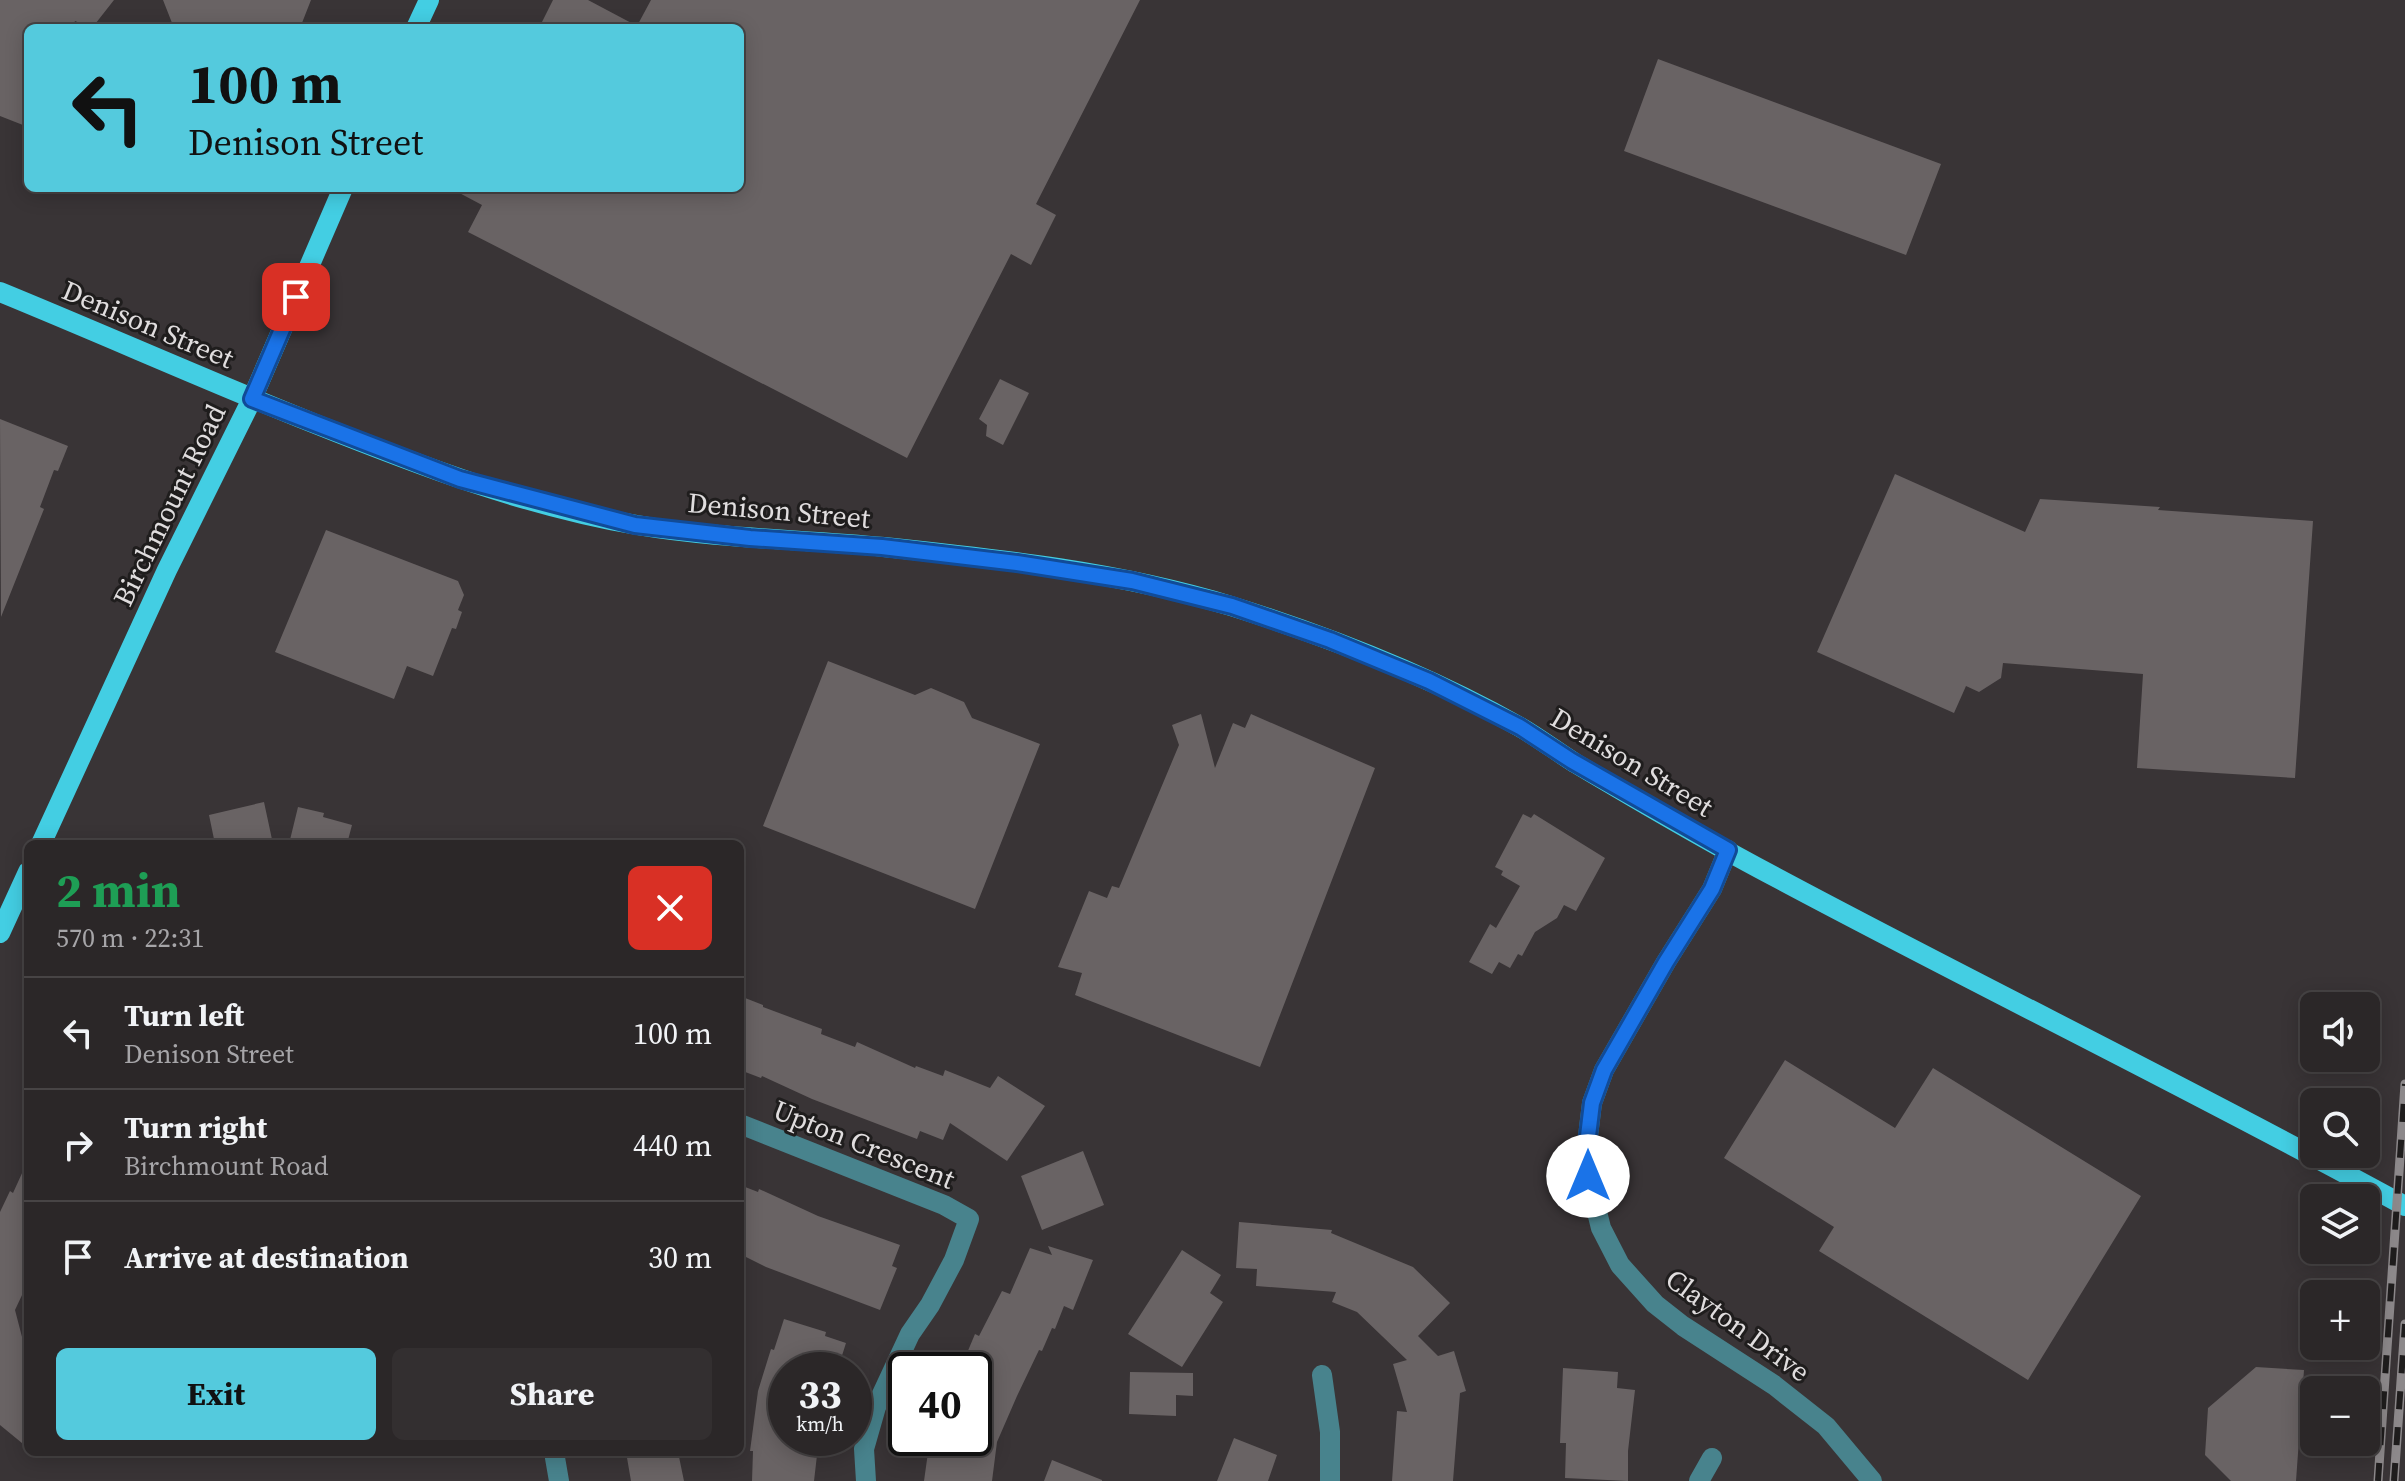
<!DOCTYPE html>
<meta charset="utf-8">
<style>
body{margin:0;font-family:"Source Serif 4",serif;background:#332f30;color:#f1f3f6;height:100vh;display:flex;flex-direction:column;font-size:30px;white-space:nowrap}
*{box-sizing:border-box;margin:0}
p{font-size:26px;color:#a6a5a8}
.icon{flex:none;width:44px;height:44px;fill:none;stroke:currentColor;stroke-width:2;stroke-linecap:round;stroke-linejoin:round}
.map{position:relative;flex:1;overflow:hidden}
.panel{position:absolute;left:24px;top:840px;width:720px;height:616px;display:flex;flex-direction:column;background:#2b2728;border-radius:12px;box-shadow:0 4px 20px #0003,0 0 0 2px #474445}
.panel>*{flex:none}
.top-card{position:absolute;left:24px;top:24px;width:720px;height:168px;border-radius:12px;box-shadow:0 4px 20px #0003,0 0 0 2px #474445;background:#54cadd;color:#111;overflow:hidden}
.buttons{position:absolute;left:2300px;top:992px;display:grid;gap:16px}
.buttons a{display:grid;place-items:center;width:80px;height:80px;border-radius:12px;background:#2b2728;box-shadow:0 4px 20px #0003,0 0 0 2px #474445;font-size:40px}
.speed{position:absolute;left:768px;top:1352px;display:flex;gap:16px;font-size:40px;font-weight:700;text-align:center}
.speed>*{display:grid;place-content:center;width:104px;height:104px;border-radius:50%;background:#2b2728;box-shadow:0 4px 20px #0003,0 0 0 2px #474445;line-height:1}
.speed small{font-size:20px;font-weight:400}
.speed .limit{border:4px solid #111;border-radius:12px;background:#fff;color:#111}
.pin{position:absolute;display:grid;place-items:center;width:68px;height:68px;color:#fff;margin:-34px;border-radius:16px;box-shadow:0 4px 12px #0006}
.me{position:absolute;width:88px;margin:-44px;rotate:0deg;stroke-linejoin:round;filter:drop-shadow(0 0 6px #0008)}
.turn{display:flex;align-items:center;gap:28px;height:168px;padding:0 32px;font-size:36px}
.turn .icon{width:104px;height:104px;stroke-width:2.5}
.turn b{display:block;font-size:56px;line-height:68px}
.round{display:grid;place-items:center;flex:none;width:84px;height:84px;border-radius:12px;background:#332f30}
.overview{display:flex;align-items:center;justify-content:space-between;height:136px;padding:0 32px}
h1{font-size:48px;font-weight:700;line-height:60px;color:#1e9e55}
.action{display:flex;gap:16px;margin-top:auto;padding:16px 32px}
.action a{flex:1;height:92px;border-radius:12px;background:#54cadd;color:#111;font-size:32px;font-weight:700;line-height:92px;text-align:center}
.action a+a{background:#332f30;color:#f1f3f6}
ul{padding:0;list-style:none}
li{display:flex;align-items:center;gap:24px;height:112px;padding:0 32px;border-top:2px solid #474445}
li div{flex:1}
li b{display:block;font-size:30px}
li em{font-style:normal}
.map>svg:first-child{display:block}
</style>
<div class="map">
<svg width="2405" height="1481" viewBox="0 0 2405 1481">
<rect width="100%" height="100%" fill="#393436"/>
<!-- building -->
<path fill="#696364" d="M0 0H114L92 28 75 21 72 28H28V127L0 116Z
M163 0H311L300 28H174Z
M553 0H588L637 26 651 0H1140L1036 204 1056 215 1031 265 1011 254 907 458 468 232 482 205 450 188H740V28H539Z
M1658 59 1941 164 1906 255 1624 151Z
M1000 379 1029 393 1003 445 986 436 987 425 979 419Z
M0 419 68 446 58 471 54 470 40 507 44 509 1 617Z
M1895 474 2025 532 2040 499 2160 507 2158 510 2313 521 2295 778 2137 768 2143 674 2003 663 2001 678 1979 692 1966 686 1954 713 1817 652Z
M326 530 458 581 464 595 458 610 462 612 456 629 452 628 433 676 407 666 394 699 275 652Z
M828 661 915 695 931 688 964 702 972 718 1040 744 975 909 763 826Z
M1201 714 1215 768 1233 723 1245 728 1251 714 1375 768 1260 1067 1075 995 1082 973 1058 967 1089 891 1107 898 1112 886 1119 888 1179 745 1172 725Z
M264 802 273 844H215L209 815Z
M298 807 324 813 323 817 352 825 347 844H289Z
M1523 814 1531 818 1534 814 1605 858 1576 911 1564 905 1557 918 1535 932 1522 956 1518 954 1510 968 1499 962 1492 974 1469 962 1490 924 1496 928 1520 886 1501 875 1503 871 1495 867Z
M740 996 763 1005V1007L822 1029 821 1034 855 1047 857 1042 915 1068 916 1066 943 1076 945 1070 990 1088 998 1076 1045 1106 1007 1161 950 1123 943 1140 920 1131 917 1139 812 1099 762 1076 761 1078 740 1070Z
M1785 1060 1895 1128 1933 1068 2141 1196 2028 1380 1819 1251 1834 1227 1724 1158Z
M1083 1151 1104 1205 1042 1230 1021 1176Z
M28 1160V1273L23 1293 15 1310 28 1360V1448L0 1425V1212L10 1191 13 1193Z
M740 1185 758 1192 759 1189 818 1216 900 1245 892 1266 897 1268 880 1310 766 1267 740 1254Z
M1239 1222 1332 1230 1331 1233 1413 1267 1450 1303 1418 1336 1438 1356 1454 1351 1466 1391 1460 1393 1453 1481H1392L1397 1411 1407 1412 1393 1364 1407 1360 1357 1312 1332 1302 1336 1292 1256 1286 1257 1269 1236 1268Z
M1048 1246 1093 1260 1073 1310 1064 1306 1055 1329 1052 1328 1042 1351 1039 1350 1017 1396 997 1442 992 1481H924L930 1438H974V1370L962 1365 975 1334 979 1336 1002 1291 1010 1294 1030 1248 1052 1255Z
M1182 1250 1221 1275 1210 1293 1223 1302 1182 1367 1128 1334Z
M784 1319 826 1332 825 1336 846 1343 839 1365 836 1364 834 1370H786V1438H819L814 1481H752L753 1451H750L758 1391 771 1349 774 1350Z
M2256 1367 2304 1370 2296 1481H2231L2205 1455 2208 1408Z
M1563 1368 1618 1372 1617 1388 1635 1390 1628 1451V1481L1565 1478 1566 1443H1560Z
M1130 1372 1193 1373V1396L1176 1395V1416L1129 1414Z
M1234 1438 1277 1455 1268 1481H1217Z
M626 1452H678L684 1481H631Z
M1052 1460 1102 1480V1481H1044Z"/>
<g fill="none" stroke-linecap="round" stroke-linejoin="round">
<!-- minor -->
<path stroke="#48838d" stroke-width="20" d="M1728 850 1712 889 1666 962 1604 1070 1592 1103 1588 1136V1176L1601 1228 1620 1265 1655 1304 1683 1326 1774 1385 1826 1426 1872 1481
M740 1124 944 1205 969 1219 954 1260 930 1305 910 1334 876 1407 864 1449 866 1481
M1322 1375 1330 1432V1481
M554 1452 559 1481
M1699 1481 1712 1458"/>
<!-- major -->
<path stroke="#43cee3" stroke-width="20" d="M416 28 429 0
M0 292C105 335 208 381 313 423 418 465 525 506 637 525 718 539 802 539 884 547 1000 559 1120 572 1231 606 1330 637 1430 676 1520 727 1539 738 1556 751 1575 763 1642 803 1710 843 1779 879 1987 990 2199 1093 2405 1206
M41 844 167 570 252 399 343 188
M0 933 28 872"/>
<defs>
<path id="rail" d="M2378 1481 2405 1084
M2394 1481 2405 1324"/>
</defs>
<!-- rail casing -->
<use href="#rail" stroke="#8d898b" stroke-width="9"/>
<!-- rail -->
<use href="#rail" stroke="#1f1d1d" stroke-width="6" stroke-dasharray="18" stroke-linecap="butt"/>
</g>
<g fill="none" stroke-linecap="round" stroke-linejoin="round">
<defs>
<path id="route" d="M296 297 252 399 460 479 635 525 750 538 882 547 1017 563 1132 581 1232 606 1330 640 1429 681 1520 727 1572 761 1728 850 1712 889 1666 962 1604 1070 1592 1103 1588 1136V1176"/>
</defs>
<!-- route casing -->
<use href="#route" stroke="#114b97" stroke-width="20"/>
<!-- route -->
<use href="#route" stroke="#1a73e8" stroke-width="14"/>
</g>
<g text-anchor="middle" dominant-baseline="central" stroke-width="6" stroke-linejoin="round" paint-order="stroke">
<!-- street labels -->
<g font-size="28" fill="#e0ddde" stroke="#1f1d1d">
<text transform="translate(148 324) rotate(23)">Denison Street</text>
<text transform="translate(169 505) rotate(-64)">Birchmount Road</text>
<text transform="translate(779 510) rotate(5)">Denison Street</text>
<text transform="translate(1632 762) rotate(31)">Denison Street</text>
<text transform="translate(864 1144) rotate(22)">Upton Crescent</text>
<text transform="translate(1738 1325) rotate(36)">Clayton Drive</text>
</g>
</g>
</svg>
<div class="buttons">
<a><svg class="icon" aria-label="sound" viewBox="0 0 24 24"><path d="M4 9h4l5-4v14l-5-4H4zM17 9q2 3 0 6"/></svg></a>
<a><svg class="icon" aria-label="search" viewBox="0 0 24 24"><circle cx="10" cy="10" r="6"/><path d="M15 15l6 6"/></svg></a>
<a><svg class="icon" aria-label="layers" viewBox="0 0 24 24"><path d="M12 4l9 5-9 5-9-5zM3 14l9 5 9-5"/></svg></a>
<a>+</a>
<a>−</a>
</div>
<div class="speed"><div>33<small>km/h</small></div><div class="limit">40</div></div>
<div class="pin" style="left:296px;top:297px;background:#d93025"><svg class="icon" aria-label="arrive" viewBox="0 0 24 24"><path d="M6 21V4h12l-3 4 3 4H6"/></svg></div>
<svg class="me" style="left:1588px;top:1176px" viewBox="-20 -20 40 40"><circle r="19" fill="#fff"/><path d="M0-13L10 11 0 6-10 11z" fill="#1a73e8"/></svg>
<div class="top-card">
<div class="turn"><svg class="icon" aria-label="left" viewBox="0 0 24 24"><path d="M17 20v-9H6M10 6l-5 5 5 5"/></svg><div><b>100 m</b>Denison Street</div></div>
</div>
<section class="panel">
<div class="overview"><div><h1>2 min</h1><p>570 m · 22:31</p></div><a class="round" style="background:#d93025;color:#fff"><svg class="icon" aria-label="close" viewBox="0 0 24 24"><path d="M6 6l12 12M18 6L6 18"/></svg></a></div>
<ul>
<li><svg class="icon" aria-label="left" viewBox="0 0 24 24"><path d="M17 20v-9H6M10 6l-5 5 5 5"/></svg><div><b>Turn left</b><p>Denison Street</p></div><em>100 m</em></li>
<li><svg class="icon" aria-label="right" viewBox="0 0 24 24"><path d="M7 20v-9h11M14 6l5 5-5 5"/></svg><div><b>Turn right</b><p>Birchmount Road</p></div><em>440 m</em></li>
<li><svg class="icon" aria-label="arrive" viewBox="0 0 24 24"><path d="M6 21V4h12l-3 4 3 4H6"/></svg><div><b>Arrive at destination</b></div><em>30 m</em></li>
</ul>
<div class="action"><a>Exit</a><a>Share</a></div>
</section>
</div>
